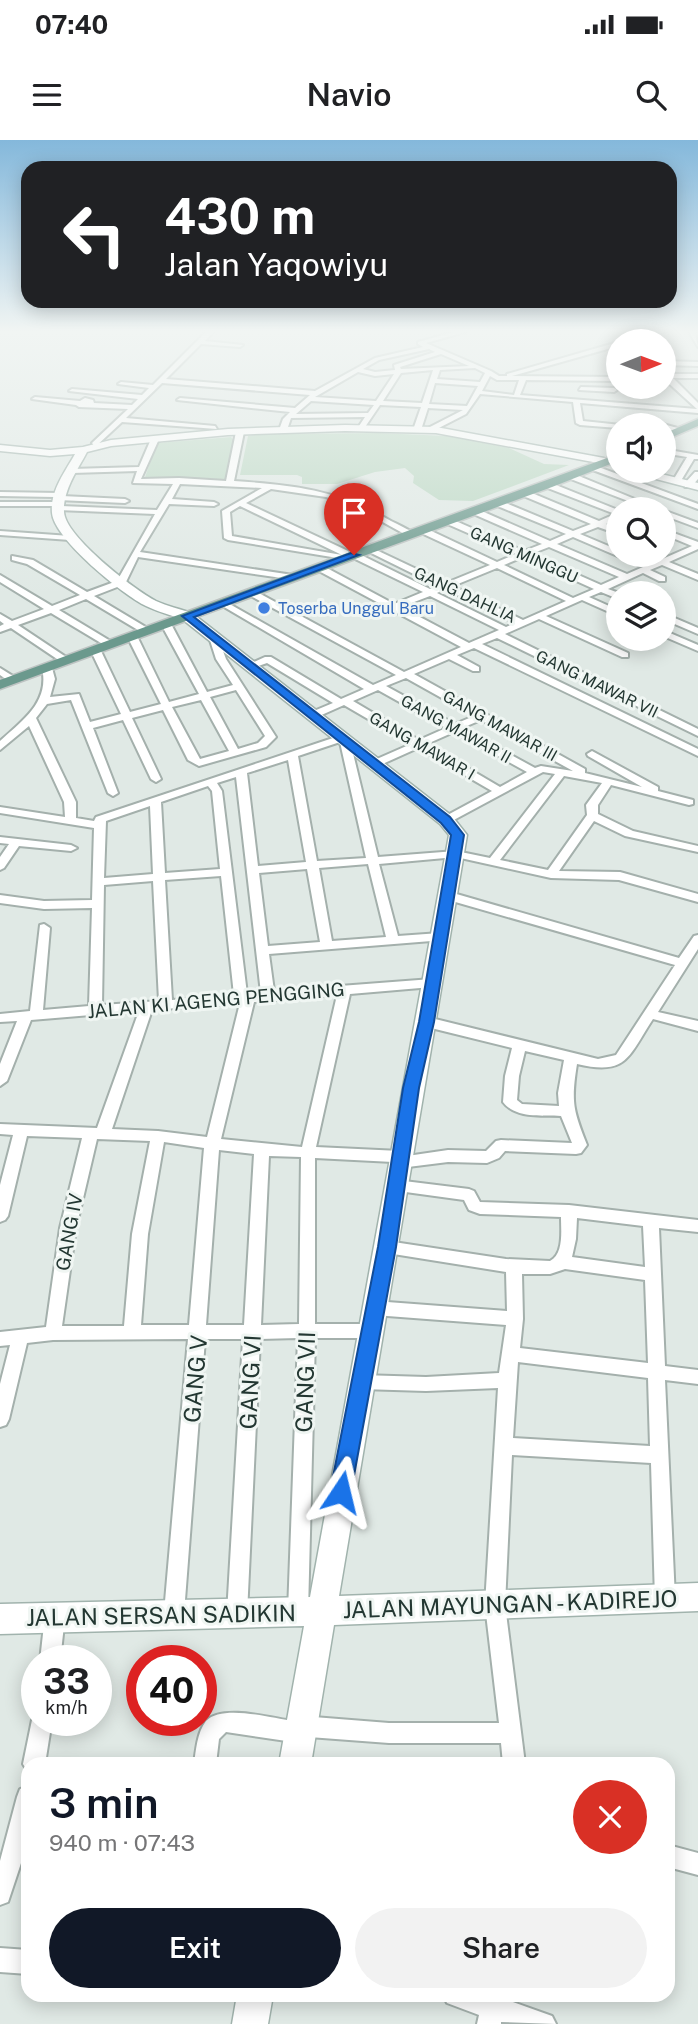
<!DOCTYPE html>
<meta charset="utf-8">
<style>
body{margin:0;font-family:"Public Sans",sans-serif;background:#f2f2f2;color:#202124;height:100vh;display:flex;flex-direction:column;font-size:26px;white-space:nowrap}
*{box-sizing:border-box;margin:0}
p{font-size:23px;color:#757577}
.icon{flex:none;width:38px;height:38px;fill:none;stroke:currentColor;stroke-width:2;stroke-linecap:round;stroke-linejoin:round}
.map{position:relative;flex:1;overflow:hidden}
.sheet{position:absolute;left:21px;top:1617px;width:654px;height:245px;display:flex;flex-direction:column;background:#fff;border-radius:21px;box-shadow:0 4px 18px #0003}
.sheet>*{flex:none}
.banner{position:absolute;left:21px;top:21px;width:656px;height:147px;border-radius:21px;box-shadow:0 4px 18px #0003;background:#202124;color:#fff;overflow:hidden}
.needle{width:46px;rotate:89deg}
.buttons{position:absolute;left:606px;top:189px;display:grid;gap:14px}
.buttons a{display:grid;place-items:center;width:70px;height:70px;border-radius:50%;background:#fff;box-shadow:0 4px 18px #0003;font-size:35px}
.speed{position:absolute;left:21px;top:1505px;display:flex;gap:14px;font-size:35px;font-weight:700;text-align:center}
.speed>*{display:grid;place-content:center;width:91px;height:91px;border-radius:50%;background:#fff;box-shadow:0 4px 18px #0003;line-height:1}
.speed small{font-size:18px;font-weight:400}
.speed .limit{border:10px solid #d22;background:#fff;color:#111}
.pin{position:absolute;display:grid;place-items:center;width:60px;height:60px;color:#fff;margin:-72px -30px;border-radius:50% 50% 50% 0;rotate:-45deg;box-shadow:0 0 7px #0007}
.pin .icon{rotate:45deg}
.me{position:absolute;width:77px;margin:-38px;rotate:10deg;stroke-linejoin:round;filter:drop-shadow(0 0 5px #0008)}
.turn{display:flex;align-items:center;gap:24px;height:147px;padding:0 28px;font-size:32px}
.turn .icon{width:91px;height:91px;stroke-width:2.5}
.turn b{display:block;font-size:49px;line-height:60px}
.round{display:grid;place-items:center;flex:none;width:74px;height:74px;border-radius:37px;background:#f2f2f2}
.head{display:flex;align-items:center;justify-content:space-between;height:119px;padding:0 28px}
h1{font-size:42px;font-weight:600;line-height:52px;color:#111827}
.action{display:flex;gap:14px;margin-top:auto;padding:14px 28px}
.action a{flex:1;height:80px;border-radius:42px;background:#111827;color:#fff;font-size:28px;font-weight:600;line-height:80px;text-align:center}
.action a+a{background:#f2f2f2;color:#202124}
.status{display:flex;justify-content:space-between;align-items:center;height:49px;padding:0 35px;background:#fff;direction:ltr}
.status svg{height:19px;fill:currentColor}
header{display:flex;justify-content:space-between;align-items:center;height:91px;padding:0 28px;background:#fff;font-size:32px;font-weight:600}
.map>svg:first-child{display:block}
</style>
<div class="status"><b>07:40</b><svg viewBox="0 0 49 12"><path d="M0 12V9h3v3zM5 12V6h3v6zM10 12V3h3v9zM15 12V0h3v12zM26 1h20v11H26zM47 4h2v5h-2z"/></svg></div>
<header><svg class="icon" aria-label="menu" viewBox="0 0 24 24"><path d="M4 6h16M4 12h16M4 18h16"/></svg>Navio<svg class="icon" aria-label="search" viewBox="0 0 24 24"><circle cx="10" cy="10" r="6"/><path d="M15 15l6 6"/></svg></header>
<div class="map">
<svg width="698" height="1884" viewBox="0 0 698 1884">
<rect width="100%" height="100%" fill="#e0e9e5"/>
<!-- green -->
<path fill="#bcd8c4" d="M379 293 447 296 509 308 544 324 569 325 473 361 439 360 413 343 414 336 405 328 375 332 337 344H302V337L297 335H240L248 296 265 294Z
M231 297 235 302 226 339 144 340 157 303Z"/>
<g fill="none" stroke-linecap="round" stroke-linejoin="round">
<defs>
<path id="street" d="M206 192H213L205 201 243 205 240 207 201 204 166 239 315 251 375 218 423 207 418 204V202L454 192H465L426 203 491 231 499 236H507V234L618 202V206L512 236 618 237V241L526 240 520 255 697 269 663 238V230L669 234H698V238H673L698 263V273L580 263 583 281 621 285H618V288L580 285 576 283 573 262 480 254 466 274 431 292 428 288 463 270 428 268 421 290 417 292 413 290 421 267 380 265 363 290 357 289 365 277 291 278 287 290 283 292 279 290 283 279 290 272 177 260 180 258 295 268 310 255 162 243 126 278 215 286 217 289 122 282 95 307 92 303 128 269 79 267 76 265 32 259 35 257 80 261 85 258 93 260 94 263 132 265 138 259 69 251 72 249 142 255 149 248 118 244 121 242 153 245ZM429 209 435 212 394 225 395 230 375 232 363 229 379 220ZM441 214 469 226 401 229 400 227ZM475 228 485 233 480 242 437 239 440 230ZM433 230 422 263 383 261 401 233ZM358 232 375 236 394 234 376 261 315 257ZM490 236 497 240H519L514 255 482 251ZM435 243 478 246 467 266 429 264ZM311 261 374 265 368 273 296 274Z
M654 192H665L633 201H624Z
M689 192H695L698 207Z
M663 221 698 222V226L663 225Z
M581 247 614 248 617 250 614 252 579 250Z
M663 284 681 289 682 291 678 293 663 288V285H660Z
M240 290 244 292 234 341C295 345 338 350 391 381 399 385 408 389 415 394L408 396 352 365 326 357 271 349 246 363 348 411 349 413 346 415 350 416V420L228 400 224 398 222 371 262 348 180 344 172 359 214 362 218 364 214 366 169 364 140 412 293 435 296 436V440L138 417 125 444 94 456 149 489V493H143L86 459 59 470 112 502V506H106L51 473 18 485 69 519V523H63L11 488 0 492V486L4 484 0 481V474L12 481 44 469 0 442V435L52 466 80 455 27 424 12 420V416L33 420 87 452 117 441 155 374 58 370H55V366H0V362H58L62 364 61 366 157 370 173 344 133 343 137 331 72 333 68 331 72 329 139 327 151 299 155 297 159 299 141 339 179 338 226 341 236 292ZM240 366 342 415 232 396 230 372Z
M663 309 698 315V319H694L679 344 672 342 687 317 663 313Z
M593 325 698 364V369L590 329V325Z
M695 332H698V339L691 347H685V343Z
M568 334H574L659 369H649L568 338Z
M545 343H551L618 370V379L606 384 618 389V394L598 387 580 394 618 410V415H630L651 424 692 406 663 394V389L698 402V409L669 422 698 434V440L662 425 650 430 665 437V441H659L643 433 608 449 619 453 618 459 601 452 589 457 618 470V476L582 460 546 476 628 513V517H622L539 479 505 494 698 589V596L497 498 482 504 698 609V616L474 508 457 515 479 527V531H473L449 519 414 534 585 629V633L642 647 588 616 587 614 592 611 658 647V651L693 660V664L689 665 611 645 598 665V674L633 691 698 706V712L625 696 594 681 559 731 620 732 698 754V762L619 740 551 738 456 717 379 724 398 796 440 793 446 797 444 800 269 814 274 851 432 839 438 843 432 847 350 854 316 1007 400 1011 407 1016 448 1010 486 1011 496 1001 501 1000 572 1003 561 976C541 975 516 979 503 962L505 936 512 908 427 887 420 882 427 877 598 919 616 915 675 825 445 759 443 756 445 753H453L679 818 694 796 698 795V809L658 872 698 881V891L653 879C628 917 627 936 577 924 571 962 573 970 587 1005L581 1013 576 1014 505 1011 499 1018 487 1023 448 1022 400 1028 395 1026 393 1022 315 1018V1184H369L375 1186 377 1191 375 1196 369 1198H315L308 1472 305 1479 298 1482 291 1479 288 1472 298 1198 260 1199 247 1474 244 1481 237 1484 230 1481 227 1474 243 1199H205L184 1473 181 1480 174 1483 167 1480 164 1473 188 1199 53 1200 27 1203 9 1279 6 1285 0 1287V1244L10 1205 0 1206V1192L46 1187 60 1088 82 998 27 996 8 1076 5 1080 0 1082V1045L13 995 0 994V984L97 988 139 871 31 880 7 941 0 946V924L17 881 0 882V874L30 871 40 785 44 784 50 788 43 870 89 866 92 768 44 769 0 763V755L44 761 92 760 94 688 0 673V667L65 677 64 662 29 586 0 610V601C22 581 50 562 42 528L47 525 52 528 55 539 50 557 79 554 90 582 121 574 90 509 95 506 100 509 130 572 161 564 127 496 132 493 137 496 169 562 199 554 161 484 166 481 171 484 207 552 233 545 216 519 209 497 217 495 226 519 276 597 266 607 199 626 188 620 163 570 132 578 161 639 156 642 151 639 123 580 93 588 118 653 113 656 108 653 71 560 47 564 36 578 76 662V678L94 681 96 677 342 595 350 601 378 717 456 711 490 718 555 634 543 632 450 682H442V678L492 651 418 608 378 626H370V622L411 604 344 565 317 577H309V573L333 563 267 523 250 529 245 526 265 517H271L341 559 364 549 219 464 226 462 373 545 396 535 249 455V451H255L404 532 461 507 317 430V426H323L394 464 423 452 351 417V413H357L430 449 438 446 365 410 372 408 446 443 490 425 419 392V388H425L497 422 516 414 445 383V379H451L524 411 542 404 471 373V369H477L550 401 566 394 495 365V361H501L573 391 591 384 521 355V351H527L599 381 615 374 545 347ZM573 397 643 427 627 434 557 404ZM549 407 619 437 601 445 531 414ZM523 417 594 449 573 458 504 425ZM497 428 566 461 523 480 453 446ZM445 449 515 483 506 487 437 453ZM430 456 499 490 469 503 401 467ZM406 538 474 576 455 584 386 546ZM236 550 265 596 258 603 238 609 210 557ZM378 550 446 588 419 600 353 561ZM201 560 229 611 200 619 172 567ZM481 580 573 631 541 626 535 628 462 588ZM454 592 527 632 500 647 427 604ZM340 602 366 718 317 721 298 616ZM288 620 306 722 258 726 247 633ZM564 636 602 643 586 665 587 675 548 730 500 720ZM236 637 261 853 247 854 222 651 217 643ZM208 646 212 651 220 729 165 733 161 662ZM150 666 153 734 104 738 106 681ZM368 724 386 797 332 801 319 728ZM307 729 320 802 268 806 259 733ZM221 736 234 855 172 860 165 740ZM153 741 159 861 102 865 104 745ZM337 855 302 1007 221 999 254 862ZM240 863 207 997 158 991 112 989 152 870ZM525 911 564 920 558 953 559 966 522 964 517 960 519 936ZM97 999 150 1001 132 1094 124 1186H62L76 1088ZM164 1002 204 1008 189 1185H141L148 1094ZM219 1010 254 1014 244 1185H206ZM269 1016 301 1017 299 1184 261 1185Z
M0 352 59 353 62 356 125 359 129 361 125 363 58 360 55 357 0 356Z
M663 370 698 383V388L663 375Z
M0 391 70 396 74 398 70 400 0 395Z
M663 473 698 488V494L663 479Z
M663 490 698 505V511L663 496Z
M0 528 16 538V542H10L0 535Z
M0 697 71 705 77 708 71 711 19 706 4 728 0 730V717L9 704 0 703Z
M396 1040 469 1049 474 1051 480 1062 569 1065 698 1080V1092L659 1088 665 1226 698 1230V1244L665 1240 675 1459 672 1466 665 1469 658 1466 655 1459 651 1323 512 1315 505 1465 525 1624H503L501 1603H389L309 1597 307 1600 300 1603 226 1592 219 1599 216 1624H194C196 1610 197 1593 206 1581 222 1564 271 1578 292 1581L301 1576 389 1583H499L485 1465 498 1248 426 1251 361 1249 355 1247 352 1242 355 1237 361 1235 426 1237 499 1233 506 1185 374 1175 368 1173 366 1168 368 1163 374 1161 507 1171 506 1132 387 1113 381 1111 379 1107 381 1103 387 1101 506 1119 550 1121C564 1114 561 1091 561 1077L480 1074 469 1070 464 1060 391 1050 388 1046 391 1042ZM577 1078 643 1086 645 1127 572 1117 576 1099ZM565 1129 645 1140 648 1223 520 1208 523 1179 522 1134H550ZM518 1222 648 1238 650 1306 513 1298Z
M55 1466 62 1469 65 1476 60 1521H40L45 1476 48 1469Z
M37 1572V1580H52L45 1624H28V1632L23 1624 32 1580Z
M28 1646V1702L8 1762 0 1765V1721L17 1657 20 1649Z
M668 1705 698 1713V1735L668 1727Z
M0 1808 28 1810V1834L0 1832Z
M443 1855H508L507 1860 552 1876 556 1884 501 1882V1884H477L479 1875 447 1863Z"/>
<path id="secondary" d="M345 285 436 287 604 318 610 321 604 324 436 293 345 291 228 295 111 306 87 312C77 331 63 350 64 372 65 396 134 450 156 461 167 466 180 469 192 473L452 676 467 695 339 1456 698 1443V1471L334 1485 311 1624H279L304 1486 0 1494V1464L310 1457 449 695 440 684 182 479C171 475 158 472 146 466 123 455 54 399 52 373 50 351 65 332 75 314L50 316 0 311V305L50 310 83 307 111 300 228 289Z
M632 331H649L698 343V350L633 333Z
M237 1855H273L268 1884H232Z"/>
<path id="primary" d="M698 279V286L663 301V294Z
M618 314V321L552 347 0 549V540Z"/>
</defs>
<!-- street casing -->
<use href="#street" stroke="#a4b0ac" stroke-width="4"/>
<!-- secondary casing -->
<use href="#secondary" stroke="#a1b3ad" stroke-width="3"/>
<!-- primary casing -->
<use href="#primary" stroke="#bdc3c2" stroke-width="3"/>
<!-- street -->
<use href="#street" fill="#fff" fill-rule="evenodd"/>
<!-- secondary -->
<use href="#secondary" fill="#fff" fill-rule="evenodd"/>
<!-- primary -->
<use href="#primary" fill="#6b998d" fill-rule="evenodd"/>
</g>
<!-- sky -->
<linearGradient id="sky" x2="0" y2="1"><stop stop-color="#84b8db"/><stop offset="0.42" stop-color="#f1f5f3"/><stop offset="1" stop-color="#f1f5f3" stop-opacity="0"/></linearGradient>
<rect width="698" height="456" fill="url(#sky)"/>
<!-- route -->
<path fill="#1a73e8" stroke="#114b97" stroke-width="2" d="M351 413 359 415 194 477 450 677 464 695 434 882 419 948 396 1107 351 1352 348 1359 341 1362 333 1359 330 1352 378 1107 403 948 419 882 451 695 441 683 182 476Z"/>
<!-- markers -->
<circle fill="#3f7fe0" stroke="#f0f6f3" stroke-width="2.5" cx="264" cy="468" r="7"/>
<g text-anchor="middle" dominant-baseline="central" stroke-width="6" stroke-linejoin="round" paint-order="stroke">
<!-- far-street labels -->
<g font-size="16" fill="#233732" stroke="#f0f6f3">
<text transform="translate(524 415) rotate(24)">GANG MINGGU</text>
<text transform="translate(465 455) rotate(25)">GANG DAHLIA</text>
<text transform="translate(597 544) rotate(26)">GANG MAWAR VII</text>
<text transform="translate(500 586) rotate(29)">GANG MAWAR III</text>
<text transform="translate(456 589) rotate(29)">GANG MAWAR II</text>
<text transform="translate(422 606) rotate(30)">GANG MAWAR I</text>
</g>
<!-- far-shop labels -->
<g font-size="16" fill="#366cbe" stroke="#f0f6f3" text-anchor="start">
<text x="278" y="468">Toserba Unggul Baru</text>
</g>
<!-- street labels -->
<g font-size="19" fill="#233732" stroke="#f0f6f3">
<text transform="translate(216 860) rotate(-5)">JALAN KI AGENG PENGGING</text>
<text transform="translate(69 1092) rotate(-80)">GANG IV</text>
</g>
<!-- near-street labels -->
<g font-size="23" fill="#233732" stroke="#f0f6f3">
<text transform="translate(195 1239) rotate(-85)">GANG V</text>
<text transform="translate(250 1242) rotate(-87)">GANG VI</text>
<text transform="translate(305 1242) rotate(-88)">GANG VII</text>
<text transform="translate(510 1464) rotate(-2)">JALAN MAYUNGAN - KADIREJO</text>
<text transform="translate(161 1475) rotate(-1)">JALAN SERSAN SADIKIN</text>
</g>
</g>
</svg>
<div class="buttons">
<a><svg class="needle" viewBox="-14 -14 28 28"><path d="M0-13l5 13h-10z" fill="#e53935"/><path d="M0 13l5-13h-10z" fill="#757577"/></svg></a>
<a><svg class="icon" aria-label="sound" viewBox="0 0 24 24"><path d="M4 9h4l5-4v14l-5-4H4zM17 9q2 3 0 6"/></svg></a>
<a><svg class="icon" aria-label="search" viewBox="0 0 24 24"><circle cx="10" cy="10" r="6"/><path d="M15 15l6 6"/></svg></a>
<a><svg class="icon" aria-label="layers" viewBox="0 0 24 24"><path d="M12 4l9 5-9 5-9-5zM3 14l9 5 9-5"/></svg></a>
</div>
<div class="speed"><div>33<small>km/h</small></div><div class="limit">40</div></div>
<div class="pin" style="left:354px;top:415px;background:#d93025"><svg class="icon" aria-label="arrive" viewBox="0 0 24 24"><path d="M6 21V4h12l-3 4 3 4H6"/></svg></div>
<svg class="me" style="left:341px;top:1352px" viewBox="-20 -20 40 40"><path d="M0-17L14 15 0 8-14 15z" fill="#1a73e8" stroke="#fff" stroke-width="4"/></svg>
<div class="banner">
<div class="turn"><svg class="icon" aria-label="left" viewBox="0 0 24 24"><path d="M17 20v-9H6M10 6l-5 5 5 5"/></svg><div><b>430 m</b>Jalan Yaqowiyu</div></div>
</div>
<section class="sheet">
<div class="head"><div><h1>3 min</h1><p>940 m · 07:43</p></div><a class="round" style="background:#d93025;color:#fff"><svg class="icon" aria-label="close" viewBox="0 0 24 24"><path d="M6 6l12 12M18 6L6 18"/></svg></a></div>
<div class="action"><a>Exit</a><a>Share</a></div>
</section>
</div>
